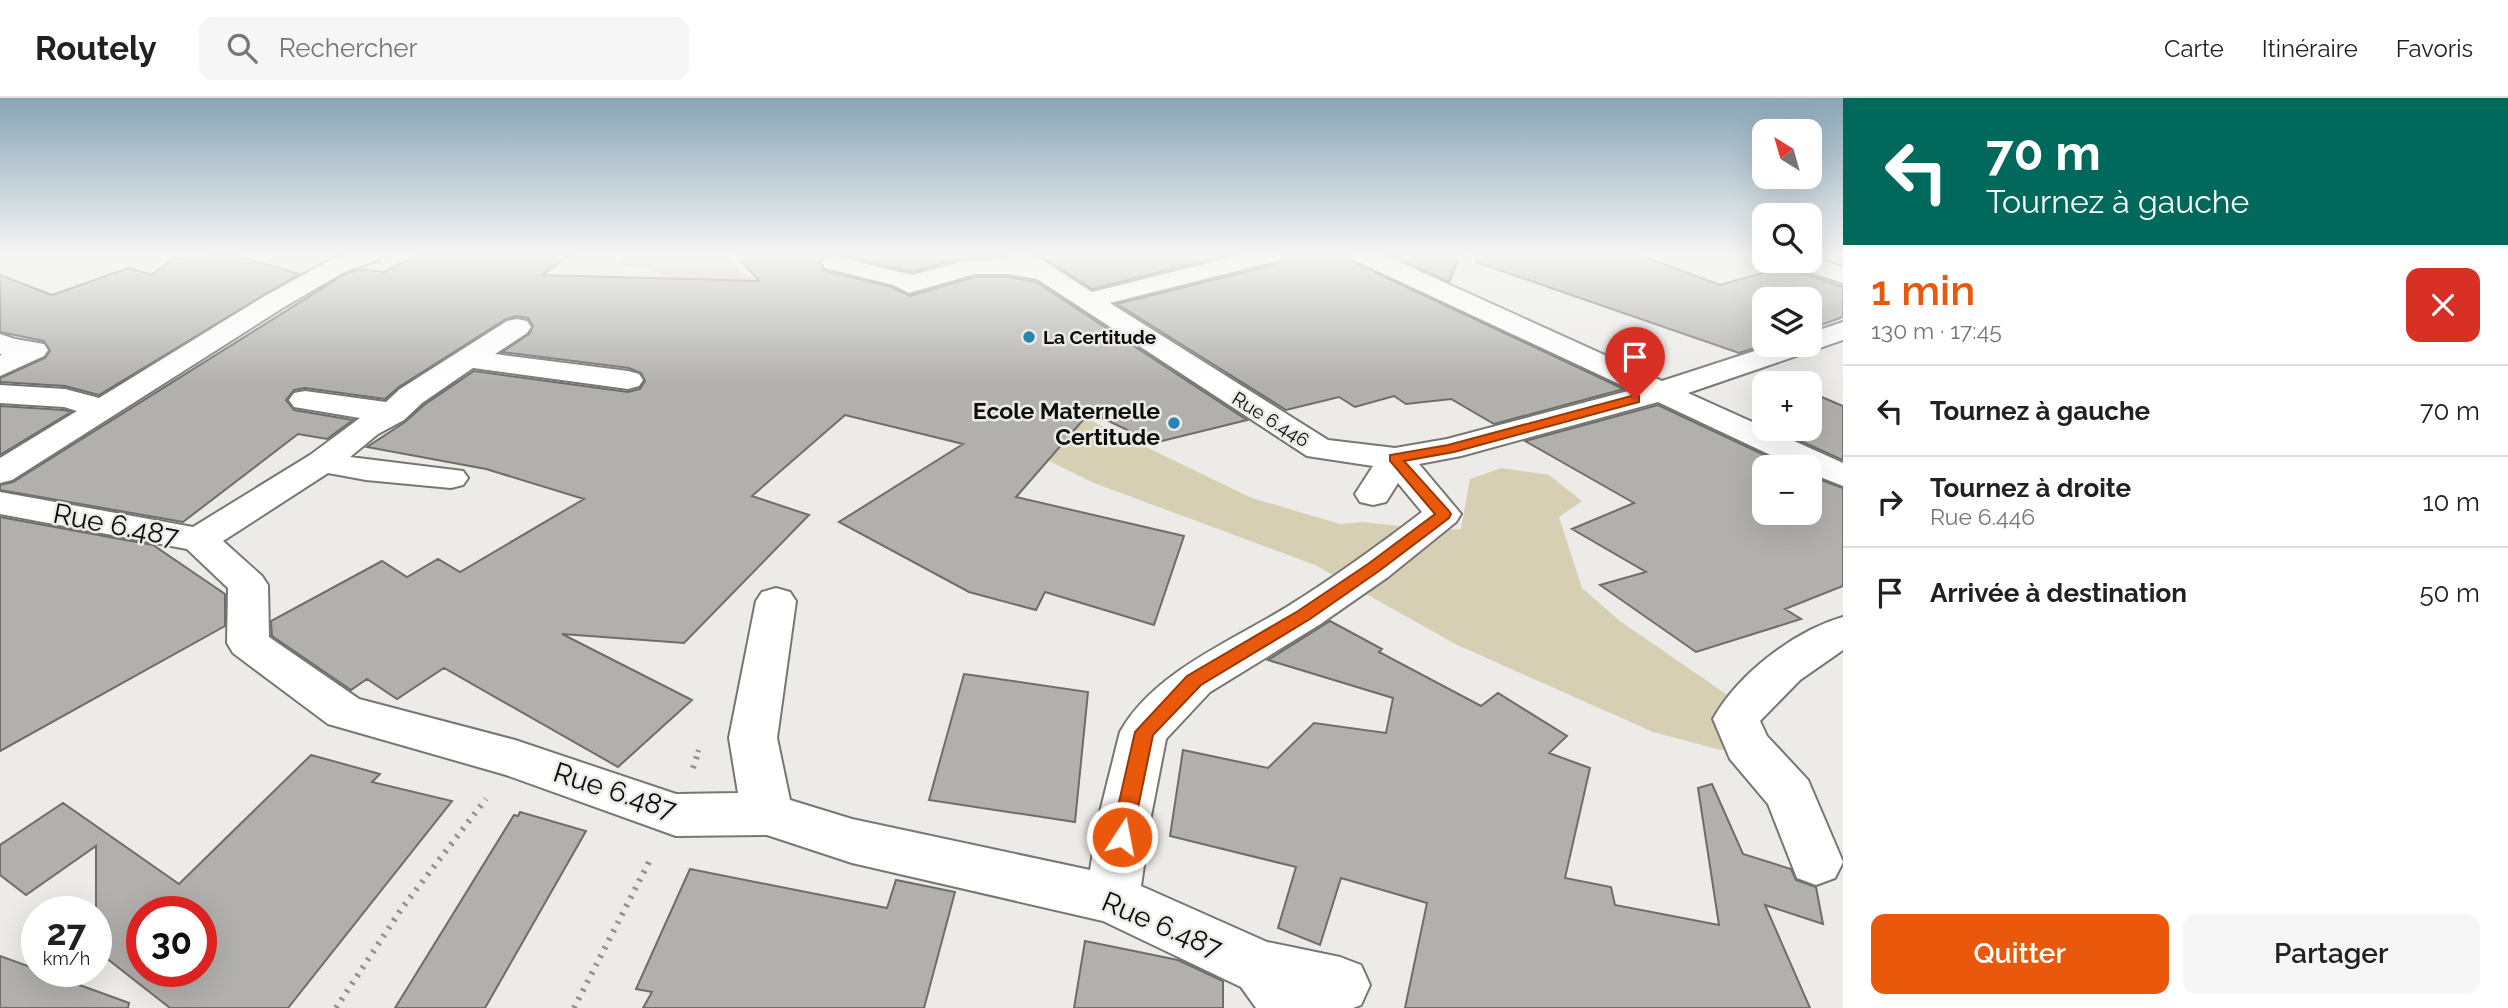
<!DOCTYPE html>
<html lang="fr">
<meta charset="utf-8">
<style>
body{margin:0;font-family:Raleway,sans-serif;background:#f6f6f6;color:#202124;height:100vh;display:flex;flex-direction:column;font-size:26px;white-space:nowrap}
*{box-sizing:border-box;margin:0}
p{font-size:23px;color:#757577}
.icon{flex:none;width:38px;height:38px;fill:none;stroke:currentColor;stroke-width:2;stroke-linecap:round;stroke-linejoin:round}
.map{position:relative;flex:1;overflow:hidden}
.details{display:flex;flex-direction:column;background:#fff;width:665px}
.details>*{flex:none}
.banner{background:#00695c;color:#fff;overflow:hidden}
.needle{width:46px;rotate:323deg}
.controls{position:absolute;left:1752px;top:21px;display:grid;gap:14px}
.controls a{display:grid;place-items:center;width:70px;height:70px;border-radius:14px;background:#fff;box-shadow:0 7px 28px #0002;font-size:35px}
.speed{position:absolute;left:21px;top:798px;display:flex;gap:14px;font-size:35px;font-weight:700;text-align:center}
.speed>*{display:grid;place-content:center;width:91px;height:91px;border-radius:50%;background:#fff;box-shadow:0 7px 28px #0002;line-height:1}
.speed small{font-size:18px;font-weight:400}
.speed .limit{border:10px solid #d22;background:#fff;color:#111}
.pin{position:absolute;display:grid;place-items:center;width:60px;height:60px;color:#fff;margin:-72px -30px;border-radius:50% 50% 50% 0;rotate:-45deg;box-shadow:0 0 7px #0007}
.pin .icon{rotate:45deg}
.me{position:absolute;width:77px;margin:-38px;rotate:11deg;stroke-linejoin:round;filter:drop-shadow(0 0 5px #0008)}
.turn{display:flex;align-items:center;gap:24px;height:147px;padding:0 28px;font-size:32px}
.turn .icon{width:91px;height:91px;stroke-width:2.5}
.turn b{display:block;font-size:49px;line-height:60px}
.round{display:grid;place-items:center;flex:none;width:74px;height:74px;border-radius:14px;background:#f6f6f6}
.summary{display:flex;align-items:center;justify-content:space-between;height:119px;padding:0 28px}
h1{font-size:42px;font-weight:600;line-height:52px;color:#ea580c}
.cta{display:flex;gap:14px;margin-top:auto;padding:14px 28px}
.cta a{flex:1;height:80px;border-radius:14px;background:#ea580c;color:#fff;font-size:28px;font-weight:600;line-height:80px;text-align:center}
.cta a+a{background:#f6f6f6;color:#202124}
ul{padding:0;list-style:none}
li{display:flex;align-items:center;gap:21px;height:91px;padding:0 28px;border-top:2px solid #e0e0e0}
li div{flex:1}
li b{display:block;font-size:26px}
li em{font-style:normal}
header{display:flex;align-items:center;gap:42px;box-sizing:border-box;height:98px;padding:0 35px;background:#fff;border-bottom:2px solid #e0e0e0}
header strong{font-size:33px}
nav{display:flex;gap:38px;margin-inline-start:auto;font-size:24px}
.search{width:490px;height:63px;background:#f6f6f6;display:flex;align-items:center;gap:18px;box-sizing:border-box;padding:0 24px;border-radius:14px;color:#757577;font-size:26px}
main{display:flex;flex:1;min-height:0}
.map>svg:first-child{display:block}
</style>
<header>
<strong>Routely</strong>
<div class="search"><svg class="icon" aria-label="search" viewBox="0 0 24 24"><circle cx="10" cy="10" r="6"/><path d="M15 15l6 6"/></svg>Rechercher</div>
<nav><a>Carte</a><a>Itinéraire</a><a>Favoris</a></nav>
</header>
<main>
<div class="map">
<svg width="1843" height="910" viewBox="0 0 1843 910">
<rect width="100%" height="100%" fill="#ecebe8"/>
<!-- green -->
<path fill="#d7cfb4" d="M619 157H728L730 164 742 175 789 200 1065 310 1252 400 1340 426 1362 424 1438 432 1461 431 1470 381 1501 370 1549 377 1582 403 1559 419 1582 490 1620 523 1755 616 1747 648 1721 652 1653 634 1455 546 1315 467 1094 385 991 334 771 213 649 172 620 166Z"/>
<!-- building -->
<path fill="#b1b0ac" stroke="#6e6d6a" stroke-width="2" fill-rule="evenodd" d="M235 157 299 176 99 297 65 288 0 284V280L45 260 50 253 44 243 0 234V177L52 197 129 170 152 177 174 160Z
M417 157H571L542 177 759 183 736 157H824L820 164 824 173 892 189 910 198 975 179H1007L1036 184 1247 322 1154 345 1090 314 1016 399 1184 438 1154 527 1045 494 1036 512 969 494 839 424 963 346 845 317 752 398 809 417 684 545 562 536 692 602 618 669 444 570 397 601 367 581 351 592 272 538 271 523 382 463 407 479 438 461 460 474 584 401 486 371 367 349 405 324 424 307 474 273 628 294 640 291 645 283 641 275 629 270 502 254 529 236 533 228 528 220 516 218 506 221 399 289 385 301 305 290 294 292 286 302 294 312 353 322 327 341 298 336 183 424 0 392V387L13 384 345 176 361 171 384 174Z
M843 157H1003V159L958 161 912 174Z
M1040 157H1227L1092 191Z
M1285 157H1349L1353 164 1624 291 1494 326 1451 301 1406 306 1394 298 1355 309 1339 299 1286 312 1117 206 1281 165Z
M1391 157H1460L1449 184Z
M1477 157H1639L1720 187 1784 169 1843 189V219L1810 231V201H1764V247L1739 255 1476 164Z
M1810 294 1843 308V362L1774 331H1810Z
M1658 307 1790 369H1764V415H1810V378L1843 390V488L1785 511 1801 521 1696 554 1600 487 1646 474 1572 431 1634 405 1525 343Z
M0 308 64 312 71 314 0 357Z
M0 419 153 447 225 496V528L0 653Z
M1330 523 1382 551 1379 554 1481 608 1498 595 1567 638 1549 655 1590 670 1565 780 1611 789 1615 807 1719 827 1698 690 1712 686 1743 756 1791 771 1796 782 1816 789 1823 826 1765 807 1810 910H1405L1427 805 1341 780 1320 847 1278 830 1296 769 1170 738 1183 652 1268 670 1314 625 1386 635 1393 600 1268 562Z
M964 576 1088 594 1075 724 929 702Z
M311 657 380 676 372 684 452 703 288 910H170L96 852V748L26 797 0 777V747L63 705 179 786ZM142 814H201V873H142Z
M520 714 586 733 485 910H395L514 717 518 718Z
M690 771 887 810 896 782 955 794 924 910H643L652 894 636 891Z
M1085 843 1178 862 1223 883V910H1074Z
M0 858 129 905 128 910H0Z"/>
<g fill="none" stroke-linecap="round" stroke-linejoin="round">
<defs>
<path id="minor" d="M344 157H381L378 162 344 174 281 211 12 382 0 385V360L77 313 64 309 0 305V287L65 291 99 300 263 199 326 164Z
M1005 157H1034L1092 194 1240 157H1283L1280 162 1110 205 1328 342 1395 350 1447 341 1632 292 1354 162 1351 157H1384L1662 283 1773 247H1810V235L1843 224V242L1688 295 1843 365V388L1810 375V369H1796L1658 304 1461 358 1419 366 1461 416 1456 424 1388 479 1319 527 1210 594 1166 641 1151 718 1141 788 1267 844 1340 859 1361 867 1370 887 1361 907 1353 910H1256L1241 889 1103 823 852 765 767 737 676 738 506 677 328 626 233 555 227 545 228 490 187 451 0 416V394L193 429 310 357 360 320 294 309 289 302 294 295 305 293 386 304 400 291 507 223 517 221 527 223 531 229 527 235 495 256 628 273 639 276 643 282 639 288 628 291 473 270 422 305 404 322 378 336 350 359 463 373 468 380 463 387 451 390 366 382 328 375 223 443 262 478 268 487 269 539 359 601 515 642 676 696 738 695 729 640 756 503 762 494 776 490 790 494 796 503 777 640 790 702 852 721 1090 772 1099 718 1120 634C1153 574 1234 542 1290 507 1336 478 1379 447 1422 414L1398 385 1386 404 1373 407 1360 404 1355 396 1373 368 1307 358 1037 181 1007 176H975L909 195 893 187 825 170 822 165 825 160 834 158 912 177 959 164 1008 161Z
M0 236 15 241 44 246 48 252 44 258 0 278V258L2 256H0Z
M1843 519V552L1800 582 1760 623 1767 638 1808 682 1843 764 1835 780 1816 787 1797 780 1768 706 1730 661 1713 621C1738 576 1794 533 1843 519Z"/>
<path id="tertiary" d="M1810 158 1843 169V185L1790 168 1787 163H1810Z"/>
</defs>
<!-- minor casing -->
<use href="#minor" stroke="#777673" stroke-width="4"/>
<!-- tertiary casing -->
<use href="#tertiary" stroke="#777673" stroke-width="4"/>
<!-- path-far1 -->
<path stroke="#91908e" stroke-width="5" stroke-dasharray="2 6" stroke-linecap="butt" d="M698 654 700 648"/>
<!-- path -->
<path stroke="#91908e" stroke-width="6" stroke-dasharray="2.5 7" stroke-linecap="butt" d="M693 670 699 652
M336 910 402 810 486 701
M574 910 651 760"/>
<!-- minor -->
<use href="#minor" fill="#fff" fill-rule="evenodd"/>
<!-- tertiary -->
<use href="#tertiary" fill="#fff" fill-rule="evenodd"/>
</g>
<!-- sky -->
<linearGradient id="sky" x2="0" y2="1"><stop stop-color="#88a5b7"/><stop offset="0.55" stop-color="#f6f6f5"/><stop offset="1" stop-color="#f6f6f5" stop-opacity="0"/></linearGradient>
<rect width="1843" height="285" fill="url(#sky)"/>
<!-- route -->
<path fill="#ea580c" stroke="#983908" stroke-width="2" d="M1635 297 1639 298V304L1454 354 1404 363 1449 413 1451 416 1449 420 1379 473 1310 521 1201 587 1153 637 1132 739 1129 745 1122 748 1114 745 1111 739 1135 634 1187 578 1298 513 1368 466 1435 416 1390 363V357L1448 347Z"/>
<!-- markers -->
<g fill="#2986b2" stroke="#ecebe8" stroke-width="2.5">
<circle cx="1029" cy="239" r="7"/>
<circle cx="1174" cy="325" r="7"/>
</g>
<g text-anchor="middle" dominant-baseline="central" stroke-width="5" stroke-linejoin="round" paint-order="stroke">
<!-- far-poi labels -->
<g font-size="19" font-weight="bold" fill="#0c0c0b" stroke="#ecebe8" text-anchor="start">
<text x="1043" y="239">La Certitude</text>
</g>
<!-- far-street labels -->
<g font-size="19" fill="#0c0c0b" stroke="#ecebe8">
<text transform="translate(1271 321) rotate(32)">Rue 6.446</text>
</g>
<!-- poi labels -->
<g font-size="23" font-weight="bold" fill="#0c0c0b" stroke="#ecebe8" text-anchor="end">
<text x="1160" y="312">Ecole Maternelle<tspan x="1160" dy="26">Certitude</tspan></text>
</g>
<!-- near-street labels -->
<g font-size="28" fill="#0c0c0b" stroke="#ecebe8">
<text transform="translate(116 427) rotate(11)">Rue 6.487</text>
<text transform="translate(615 693) rotate(18)">Rue 6.487</text>
<text transform="translate(1162 827) rotate(23)">Rue 6.487</text>
</g>
</g>
</svg>
<div class="controls">
<a><svg class="needle" viewBox="-14 -14 28 28"><path d="M0-13l5 13h-10z" fill="#e53935"/><path d="M0 13l5-13h-10z" fill="#757577"/></svg></a>
<a><svg class="icon" aria-label="search" viewBox="0 0 24 24"><circle cx="10" cy="10" r="6"/><path d="M15 15l6 6"/></svg></a>
<a><svg class="icon" aria-label="layers" viewBox="0 0 24 24"><path d="M12 4l9 5-9 5-9-5zM3 14l9 5 9-5"/></svg></a>
<a>+</a>
<a>−</a>
</div>
<div class="speed"><div>27<small>km/h</small></div><div class="limit">30</div></div>
<div class="pin" style="left:1635px;top:301px;background:#d93025"><svg class="icon" aria-label="arrive" viewBox="0 0 24 24"><path d="M6 21V4h12l-3 4 3 4H6"/></svg></div>
<svg class="me" style="left:1122px;top:739px" viewBox="-20 -20 40 40"><circle r="17" fill="#ea580c" stroke="#fff" stroke-width="3"/><path d="M0-11L8 9 0 5-8 9z" fill="#fff"/></svg>
</div>
<section class="details">
<div class="banner">
<div class="turn"><svg class="icon" aria-label="left" viewBox="0 0 24 24"><path d="M17 20v-9H6M10 6l-5 5 5 5"/></svg><div><b>70 m</b>Tournez à gauche</div></div>
</div>
<div class="summary"><div><h1>1 min</h1><p>130 m · 17:45</p></div><a class="round" style="background:#d93025;color:#fff"><svg class="icon" aria-label="close" viewBox="0 0 24 24"><path d="M6 6l12 12M18 6L6 18"/></svg></a></div>
<ul>
<li><svg class="icon" aria-label="left" viewBox="0 0 24 24"><path d="M17 20v-9H6M10 6l-5 5 5 5"/></svg><div><b>Tournez à gauche</b></div><em>70 m</em></li>
<li><svg class="icon" aria-label="right" viewBox="0 0 24 24"><path d="M7 20v-9h11M14 6l5 5-5 5"/></svg><div><b>Tournez à droite</b><p>Rue 6.446</p></div><em>10 m</em></li>
<li><svg class="icon" aria-label="arrive" viewBox="0 0 24 24"><path d="M6 21V4h12l-3 4 3 4H6"/></svg><div><b>Arrivée à destination</b></div><em>50 m</em></li>
</ul>
<div class="cta"><a>Quitter</a><a>Partager</a></div>
</section>
</main>
